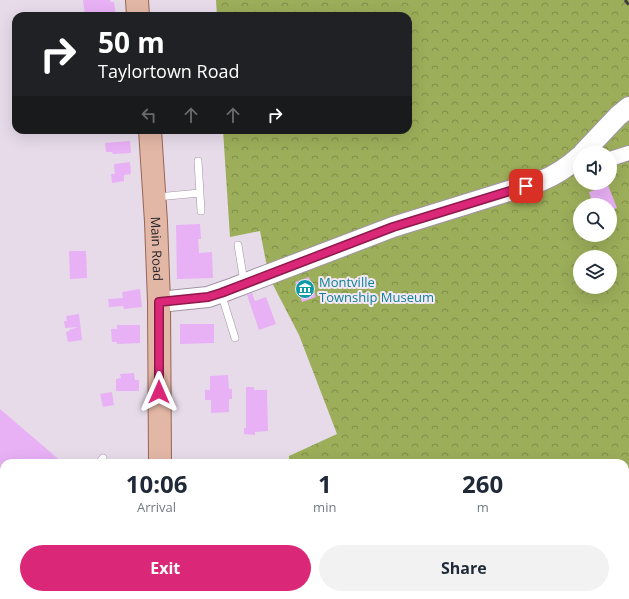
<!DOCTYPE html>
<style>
body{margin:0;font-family:"Open Sans",sans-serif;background:#f2f2f3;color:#1f2937;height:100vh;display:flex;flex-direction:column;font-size:15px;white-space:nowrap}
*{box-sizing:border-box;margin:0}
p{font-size:13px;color:#747a83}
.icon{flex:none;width:22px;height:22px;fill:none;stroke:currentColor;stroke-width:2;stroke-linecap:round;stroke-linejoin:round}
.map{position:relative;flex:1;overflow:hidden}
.sheet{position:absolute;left:0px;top:459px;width:629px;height:140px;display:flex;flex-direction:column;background:#fff;border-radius:12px 12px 0 0;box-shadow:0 4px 16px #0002}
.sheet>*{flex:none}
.banner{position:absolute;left:12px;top:12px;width:400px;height:122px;border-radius:12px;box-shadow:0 4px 16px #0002;background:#202124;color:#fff;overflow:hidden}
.tools{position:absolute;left:573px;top:146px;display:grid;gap:8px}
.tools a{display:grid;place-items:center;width:44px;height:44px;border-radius:50%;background:#fff;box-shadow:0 4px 16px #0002;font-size:20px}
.pin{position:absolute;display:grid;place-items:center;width:34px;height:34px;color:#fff;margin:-17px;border-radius:8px;box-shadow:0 2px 6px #0006}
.me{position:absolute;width:44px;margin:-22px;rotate:0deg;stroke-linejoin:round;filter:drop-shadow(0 0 3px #0008)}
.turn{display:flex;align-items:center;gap:14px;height:84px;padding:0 20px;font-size:18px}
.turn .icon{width:52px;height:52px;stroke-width:2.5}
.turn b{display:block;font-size:28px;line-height:34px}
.lanes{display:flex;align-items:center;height:38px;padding:0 20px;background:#0003;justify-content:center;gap:20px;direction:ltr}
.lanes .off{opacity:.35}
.eta{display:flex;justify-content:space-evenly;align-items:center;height:68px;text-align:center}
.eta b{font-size:24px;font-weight:700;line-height:28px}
.cta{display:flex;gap:8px;margin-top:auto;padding:8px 20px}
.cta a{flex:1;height:46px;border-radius:24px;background:#db2777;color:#fff;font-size:16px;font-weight:700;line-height:46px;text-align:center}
.cta a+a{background:#f2f2f3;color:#1f2937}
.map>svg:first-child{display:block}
</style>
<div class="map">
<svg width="629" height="599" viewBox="0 0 629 599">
<defs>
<pattern id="forest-crowns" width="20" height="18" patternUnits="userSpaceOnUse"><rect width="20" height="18" fill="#9cae5a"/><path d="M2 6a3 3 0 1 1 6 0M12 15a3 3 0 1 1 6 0" fill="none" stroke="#7f8d4b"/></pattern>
</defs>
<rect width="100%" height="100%" fill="#e7dbea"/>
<!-- forest -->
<path fill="url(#forest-crowns)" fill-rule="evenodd" d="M216 0H629V599H515L513 595H625V463H289V456L337 434 299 335 269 277 260 231 230 237 223 130H408V16H217ZM580 153H610V183H580ZM580 205H610V235H580ZM580 257H610V287H580Z"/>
<!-- building -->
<path fill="#e8b0f5" d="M83 0H110L111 2H114L116 16H85Z
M130 141 131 153 113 154 112 152H106L105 143Z
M130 162 131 174 124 175V181L112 183 111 174H115L114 164Z
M608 185 617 208 610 210V205H593L589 192Z
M200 224 201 239H198L199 253 212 252 213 278 177 279 176 225Z
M69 251H86L87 278 70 279Z
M309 277 316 297 302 302 295 282Z
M140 289 142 307 124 309 123 306 109 307 108 299 123 298 122 292Z
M252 293 255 301 266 297 276 324 259 330 247 295Z
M79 314 82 340 68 342 66 332 69 331V330L78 327 65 328 64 321H67L66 316Z
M180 324H214V343L180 344Z
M117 325H140V343L117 344V342H112L111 329H117Z
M134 373 135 380H139V391H116V379L121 378 120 374Z
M228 375 229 389H232V399H229V412L211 413V400H205V390H210V376Z
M246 387H254V390H267L268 431 255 432V435L244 434V428H246Z
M112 392 114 405 103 407 100 394Z
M0 409 63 463H4V536L0 541Z"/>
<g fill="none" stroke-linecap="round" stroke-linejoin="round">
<defs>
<path id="lane" d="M198 161 201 211
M157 197 200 193
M238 245 244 282
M221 293 235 338
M99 463 103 458
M32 599V595"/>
<path id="street" d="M610 159 629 153"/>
<path id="secondary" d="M583 153 618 116 629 107
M159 302 208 297 228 290 393 227 541 181C556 175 568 167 580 156"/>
<g id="primary">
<path d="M137 0 138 16"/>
<path id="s1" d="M150 130 156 222 159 302 160 463"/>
<path d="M161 595V599"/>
</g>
</defs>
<!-- lane casing -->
<use href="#lane" stroke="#a195a4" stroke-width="8"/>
<!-- street casing -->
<use href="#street" stroke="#a195a4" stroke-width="16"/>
<!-- secondary casing -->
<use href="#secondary" stroke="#a195a4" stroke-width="22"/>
<!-- primary casing -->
<use href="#primary" stroke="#966554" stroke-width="24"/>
<!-- lane -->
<use href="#lane" stroke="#fff" stroke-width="7"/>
<!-- street -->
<use href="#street" stroke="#fff" stroke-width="14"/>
<!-- secondary -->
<use href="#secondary" stroke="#fff" stroke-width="20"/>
<!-- primary -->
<use href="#primary" stroke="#e3b7a6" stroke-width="22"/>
<!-- rail -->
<path stroke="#423d43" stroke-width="3" stroke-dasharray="6 3" stroke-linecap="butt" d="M625 0 629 5"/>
</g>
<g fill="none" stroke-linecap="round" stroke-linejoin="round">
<defs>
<path id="route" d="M159 392V302L208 297 221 293 393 227 526 186"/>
</defs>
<!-- route casing -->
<use href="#route" stroke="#8e194d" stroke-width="10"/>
<!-- route -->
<use href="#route" stroke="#db2777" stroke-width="7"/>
</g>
<!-- icons -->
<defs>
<symbol id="museum-disc" viewBox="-11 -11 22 22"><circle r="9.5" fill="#0f9aa8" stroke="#f4e8f7"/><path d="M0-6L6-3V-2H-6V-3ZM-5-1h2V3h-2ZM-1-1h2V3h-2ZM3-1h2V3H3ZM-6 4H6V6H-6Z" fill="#fff"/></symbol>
</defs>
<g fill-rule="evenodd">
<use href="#museum-disc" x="294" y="278" width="22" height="22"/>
</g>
<g text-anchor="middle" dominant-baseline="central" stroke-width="4" stroke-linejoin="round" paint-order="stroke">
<!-- street labels -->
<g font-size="13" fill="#29252a" stroke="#f4e8f7">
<text stroke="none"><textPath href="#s1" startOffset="119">Main Road</textPath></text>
</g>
<!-- culture labels -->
<g font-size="13" fill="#0d838f" stroke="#f4e8f7" text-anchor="start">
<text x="319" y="282">Montville<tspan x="319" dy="15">Township Museum</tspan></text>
</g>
</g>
</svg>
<div class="tools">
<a><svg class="icon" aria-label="sound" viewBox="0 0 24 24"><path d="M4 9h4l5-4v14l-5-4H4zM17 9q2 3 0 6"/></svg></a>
<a><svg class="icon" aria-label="search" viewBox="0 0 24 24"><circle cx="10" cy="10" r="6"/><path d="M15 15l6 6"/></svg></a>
<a><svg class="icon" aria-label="layers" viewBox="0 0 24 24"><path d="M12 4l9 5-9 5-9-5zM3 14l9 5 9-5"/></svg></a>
</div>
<div class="pin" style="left:526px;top:186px;background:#d93025"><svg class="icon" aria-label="arrive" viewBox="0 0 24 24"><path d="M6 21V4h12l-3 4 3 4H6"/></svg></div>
<svg class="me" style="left:159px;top:392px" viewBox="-20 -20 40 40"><path d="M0-17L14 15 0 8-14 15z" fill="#db2777" stroke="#fff" stroke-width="4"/></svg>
<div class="banner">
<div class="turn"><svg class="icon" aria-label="right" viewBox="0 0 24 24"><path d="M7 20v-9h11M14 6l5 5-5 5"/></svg><div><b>50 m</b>Taylortown Road</div></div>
<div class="lanes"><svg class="icon off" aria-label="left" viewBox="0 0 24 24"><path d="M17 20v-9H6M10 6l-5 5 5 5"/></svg><svg class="icon off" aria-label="ahead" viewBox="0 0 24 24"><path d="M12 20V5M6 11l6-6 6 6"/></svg><svg class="icon off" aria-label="ahead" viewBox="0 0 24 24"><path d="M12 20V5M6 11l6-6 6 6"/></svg><svg class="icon" aria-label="right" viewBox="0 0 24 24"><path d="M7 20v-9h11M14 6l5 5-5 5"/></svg></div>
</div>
<section class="sheet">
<div class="eta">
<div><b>10:06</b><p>Arrival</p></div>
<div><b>1</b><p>min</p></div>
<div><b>260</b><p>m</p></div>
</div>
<div class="cta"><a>Exit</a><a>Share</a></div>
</section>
</div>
